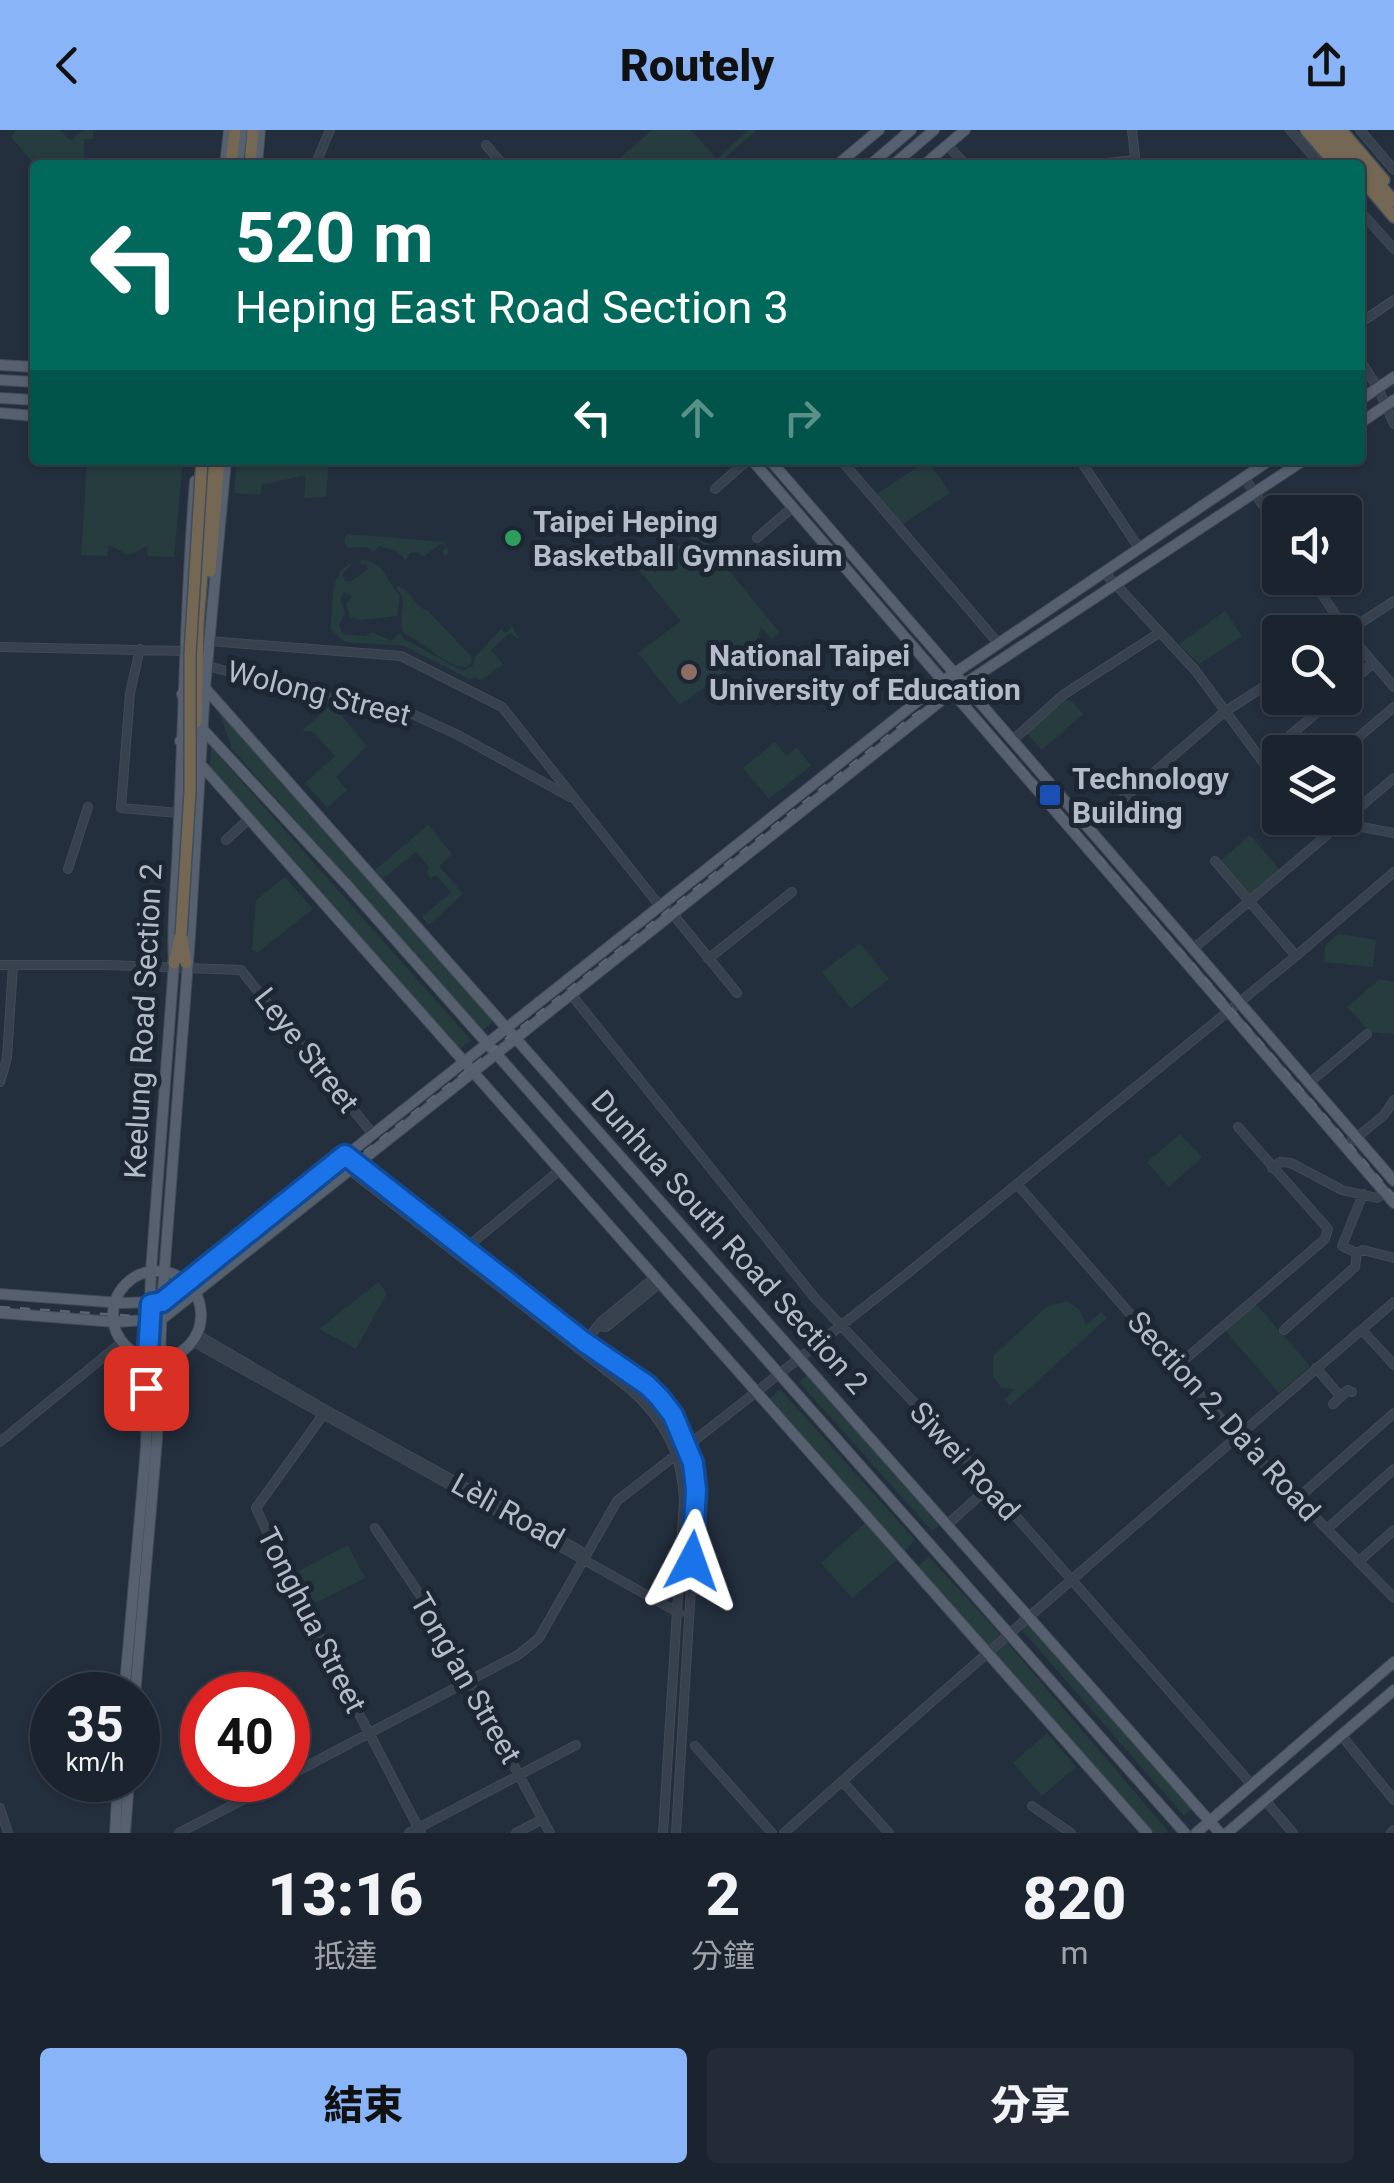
<!DOCTYPE html>
<html lang="zh-TW">
<meta charset="utf-8">
<style>
body{margin:0;font-family:Roboto,"Noto Sans TC",sans-serif;background:#242b36;color:#f1f3f6;height:100vh;display:flex;flex-direction:column;font-size:38px;white-space:nowrap}
*{box-sizing:border-box;margin:0}
p{font-size:32px;color:#a0a4aa}
.icon{flex:none;width:55px;height:55px;fill:none;stroke:currentColor;stroke-width:2;stroke-linecap:round;stroke-linejoin:round}
.map{position:relative;height:1703px;overflow:hidden}
.side{display:flex;flex-direction:column;background:#1b232e;flex:1}
.side>*{flex:none}
.hud{position:absolute;left:30px;top:30px;width:1335px;height:305px;border-radius:10px;box-shadow:0 2px 8px #0004,0 0 0 2px #39404a;background:#00695c;color:#fff;overflow:hidden}
.buttons{position:absolute;left:1262px;top:365px;display:grid;gap:20px}
.buttons a{display:grid;place-items:center;width:100px;height:100px;border-radius:10px;background:#1b232e;box-shadow:0 2px 8px #0004,0 0 0 2px #39404a;font-size:50px}
.speed{position:absolute;left:30px;top:1542px;display:flex;gap:20px;font-size:50px;font-weight:700;text-align:center}
.speed>*{display:grid;place-content:center;width:130px;height:130px;border-radius:50%;background:#1b232e;box-shadow:0 2px 8px #0004,0 0 0 2px #39404a;line-height:1}
.speed small{font-size:25px;font-weight:400}
.speed .limit{border:15px solid #d22;background:#fff;color:#111}
.pin{position:absolute;display:grid;place-items:center;width:85px;height:85px;color:#fff;margin:-42px;border-radius:20px;box-shadow:0 5px 15px #0006}
.me{position:absolute;width:110px;margin:-55px;rotate:4deg;stroke-linejoin:round;filter:drop-shadow(0 0 8px #0008)}
.turn{display:flex;align-items:center;gap:35px;height:210px;padding:0 40px;font-size:45px}
.turn .icon{width:130px;height:130px;stroke-width:2.5}
.turn b{display:block;font-size:70px;line-height:85px}
.lanes{display:flex;align-items:center;height:95px;padding:0 40px;background:#0003;justify-content:center;gap:50px;direction:ltr}
.lanes .off{opacity:.35}
.eta{display:flex;justify-content:space-evenly;align-items:center;height:170px;text-align:center}
.eta b{font-size:60px;font-weight:800;line-height:70px}
.cta{display:flex;gap:20px;margin-top:auto;padding:20px 40px}
.cta a{flex:1;height:115px;border-radius:10px;background:#8ab4f8;color:#111;font-size:40px;font-weight:800;line-height:115px;text-align:center}
.cta a+a{background:#242b36;color:#f1f3f6}
header{display:flex;justify-content:space-between;align-items:center;height:130px;padding:0 40px;background:#8ab4f8;color:#111;font-size:45px;font-weight:800}
.map>svg:first-child{display:block}
</style>
<header><svg class="icon" aria-label="back" viewBox="0 0 24 24"><path d="M15 5l-7 7 7 7"/></svg>Routely<svg class="icon" aria-label="share" viewBox="0 0 24 24"><path d="M12 15V3M7 8l5-5 5 5M5 13v7h14v-7"/></svg></header>
<div class="map">
<svg width="1394" height="1703" viewBox="0 0 1394 1703">
<rect width="100%" height="100%" fill="#242f3e"/>
<!-- green -->
<path fill="#263c3f" d="M16 0H60L71 11 83 0H93V9H84V35H66L71 30 68 27 60 35H35L11 7Z
M652 0H691L717 29 748 0H757L721 31 724 35H612Z
M87 330H183L174 427 147 426 148 416 129 425 109 415 107 426 81 425Z
M237 330 297 333 300 330H329L326 367 304 368 306 347 301 346 262 355 260 365 234 363Z
M928 330 950 363 900 396 874 366Z
M689 391 779 502 772 509 761 497C757 517 744 527 724 528L731 538 680 575 638 523 681 491 634 434 642 427 656 443C661 423 673 414 693 413L682 397Z
M346 404 444 412 449 423 446 426 442 422 446 418 442 413 423 427 418 422 410 423 406 430 396 421 379 416 374 422 367 417 348 418 344 412Z
M361 430C387 432 384 450 400 465L397 486 361 490 350 487 346 475 352 466 344 462 340 469 345 483 339 495 343 504 366 506 372 502 391 511 400 503 404 509 463 541 473 536 475 527 501 499 505 503 511 498 509 492 520 510 510 503 491 520 503 534 482 550 475 547 469 549 404 516 345 512 331 500C333 475 328 441 354 432L342 445 345 451 350 452 368 439 367 435 360 434Z
M399 456C410 462 418 479 427 480L471 526 472 531 468 537C443 538 426 511 403 503 397 486 410 471 396 458Z
M1225 481 1242 506 1199 534 1179 514Z
M1063 570H1071L1083 584 1042 620 1027 603Z
M332 574 367 616 336 647 347 660 327 678 305 653 335 626 312 601H302Z
M219 582 494 891 482 901 232 619Z
M775 612 786 626 797 617 811 636 769 669 743 638Z
M211 617 471 910 459 920 210 638Z
M428 695 452 724 439 736 463 764 429 795 422 787 451 762 436 745 431 748 426 742 430 738 416 722 383 749 375 740Z
M1250 705 1280 740 1250 765 1220 731Z
M285 747 313 779 257 823 252 820 256 770Z
M1338 804 1376 810 1373 837 1324 832 1325 816Z
M860 813 889 849 851 879 822 842Z
M1380 849 1394 852V904L1370 902 1347 877Z
M1180 1004 1202 1027 1169 1057 1147 1032Z
M378 1152 387 1163 356 1219 319 1199Z
M1067 1171 1080 1180 1086 1195 1101 1182 1107 1188 1010 1276 1005 1269 1015 1259 1002 1258 993 1247V1226L1046 1177Z
M1255 1173 1310 1236 1279 1263 1224 1199Z
M808 1245 939 1396 932 1401 799 1252Z
M780 1259 915 1410 904 1421 770 1268Z
M865 1393 897 1430 852 1468 821 1433Z
M348 1415 365 1448 311 1475 295 1443Z
M929 1427 1000 1504 988 1517 918 1436Z
M1028 1494 1192 1679 1184 1686 1021 1499Z
M1005 1510 1168 1701 1166 1703H1154L993 1523Z
M1047 1603 1076 1637 1042 1666 1013 1633Z"/>
<g fill="none" stroke-linecap="round" stroke-linejoin="round">
<defs>
<path id="minor" d="M1132 0 1136 35
M1290 0 1321 35
M1360 0 1394 40
M486 15 503 35
M947 15 966 35
M315 35 330 0
M1089 35 1135 30
M1360 81 1394 119
M1360 193 1394 170
M1360 230 1378 258 1394 294
M841 330 998 513
M1080 330 1139 418
M1244 347 1280 401
M715 359 748 330
M757 408 793 377
M1104 442 1195 540 1280 655
M1311 448 1347 502 1394 557
M1345 503 1394 471
M209 511 401 526 502 577 655 770 672 783 737 863
M0 517 184 521
M140 519 130 563 121 678 179 683
M207 536 335 569 408 582 458 605 570 667
M1345 558 1373 533
M1013 610 1063 565 1159 503
M1341 622 1394 577
M1261 630 1334 568
M1313 688 1394 703
M1089 698 1223 583 1280 546
M226 710 249 689
M1215 731 1296 826
M68 739 88 677
M1193 819 1394 648
M708 829 792 762
M0 835H107L241 840 372 1003
M570 863 814 1167 940 1300 1252 1655
M0 952 7 928 13 836
M1309 953 1367 904
M1345 1017 1384 985 1394 970
M345 1025 584 1213 647 1255 660 1268 673 1285 688 1314 695 1345 696 1375 676 1703
M350 1034 356 1045 630 1259C665 1290 682 1324 684 1370L663 1703
M1272 1038 1280 1032 1291 1033 1342 1060 1377 1068 1386 1063
M1017 1054 1238 1308 1394 1468
M466 1118 560 1040
M1357 1123 1342 1116 1363 1064
M600 1196 606 1197 660 1153
M1284 1200 1355 1137 1357 1123 1363 1120 1394 1128
M1362 1200 1394 1235
M196 1204 319 1276 579 1420 584 1428
M192 1211 679 1483
M584 1213 602 1191 655 1147
M1176 1237 1325 1109 1328 1099 1238 997
M1316 1238 1341 1267
M1333 1274 1348 1260 1352 1262
M323 1285 256 1378 286 1443 421 1703
M0 1312 122 1212
M1297 1369 1394 1283
M947 1395 989 1357
M375 1398 432 1483 550 1703
M1327 1399 1394 1339
M1358 1432 1394 1400
M1341 1605 1394 1670
M695 1616 772 1703
M288 1646 518 1525 539 1508 617 1371 908 1143 1296 826 1394 742
M80 1650 118 1653
M842 1651 889 1703
M1265 1670 1293 1703
M1032 1676 1071 1703
M0 1678 8 1703
M179 1703 281 1650
M409 1703 576 1615
M516 1703 543 1689
M784 1703C985 1523 1189 1348 1394 1172
M1391 1703 1394 1700"/>
<path id="major" d="M225 35 229 0
M238 35 242 0
M257 35 260 0
M837 35 879 0
M870 35 911 0
M893 35 934 0
M924 35 965 0
M0 235 35 237
M0 250 35 252
M0 268 35 270
M1360 270 1394 247
M0 283 35 286
M1360 293 1394 270
M752 330 1394 1073
M770 330 1394 1051
M205 558 1220 1703
M182 564 188 582 196 592 347 755 1185 1703
M180 611 1147 1703
M113 1185a44 44 0 1 1 88 0a44 44 0 1 1-88 0Z
M0 1164 121 1173 162 1172 943 551 1270 330
M0 1183 115 1192 162 1189 952 562 1304 330
M124 1565 146 1318 151 1141 174 833C171 792 177 752 178 711 184 591 185 471 195 351
M135 1565 157 1309 162 1172 190 806 205 558 226 330
M115 1703 118 1650
M125 1703 129 1650
M1196 1703 1394 1532
M1227 1703 1394 1560"/>
<path id="highway" d="M1306 0 1336 35
M1319 0 1349 35
M1330 0 1394 71
M1341 0 1384 50
M231 35 235 0
M250 35 253 0
M1360 47 1394 87
M210 441 219 330
M196 592 198 494 211 330
M182 809 186 833
M174 833 181 805"/>
</defs>
<!-- minor casing -->
<use href="#minor" stroke="#414a57" stroke-width="10"/>
<!-- major casing -->
<use href="#major" stroke="#414a57" stroke-width="12"/>
<!-- highway casing -->
<use href="#highway" stroke="#434c59" stroke-width="14"/>
<!-- minor -->
<use href="#minor" stroke="#38414e" stroke-width="8"/>
<!-- major -->
<use href="#major" stroke="#56606e" stroke-width="10"/>
<!-- highway -->
<use href="#highway" stroke="#746855" stroke-width="11"/>
<!-- rail -->
<path stroke="#5a6575" stroke-width="2.5" stroke-dasharray="10 10" stroke-linecap="butt" d="M0 1177 135 1186 153 1183 170 1176 907 590C929 573 950 562 975 583L1394 1065"/>
<defs>
<path id="highway-bridge" d="M181 805 190 662V524L202 330"/>
</defs>
<!-- highway-bridge casing -->
<use href="#highway-bridge" stroke="#434c59" stroke-width="14" stroke-linecap="butt"/>
<!-- highway-bridge -->
<use href="#highway-bridge" stroke="#746855" stroke-width="11"/>
</g>
<g fill="none" stroke-linecap="round" stroke-linejoin="round">
<defs>
<path id="route" d="M146 1258 151 1174 162 1172 345 1025 584 1212 647 1255 660 1268 673 1285 693 1333 696 1360 692 1431"/>
</defs>
<!-- route casing -->
<use href="#route" stroke="#114b97" stroke-width="25"/>
<!-- route -->
<use href="#route" stroke="#1a73e8" stroke-width="18"/>
</g>
<!-- markers -->
<circle fill="#2e9e5b" stroke="#1d2633" stroke-width="4" cx="513" cy="408" r="10"/>
<circle fill="#8d6e63" stroke="#1d2633" stroke-width="4" cx="689" cy="542" r="10"/>
<rect fill="#1a4fb4" stroke="#1d2633" stroke-width="4" x="1038" y="653" width="24" height="24" rx="5"/>
<g text-anchor="middle" dominant-baseline="central" stroke-width="10" stroke-linejoin="round" paint-order="stroke">
<!-- poi labels -->
<g font-size="30" font-weight="bold" fill="#b4bcc9" stroke="#1d2633" text-anchor="start">
<text x="533" y="391">Taipei Heping<tspan x="533" dy="34">Basketball Gymnasium</tspan></text>
<text x="709" y="525">National Taipei<tspan x="709" dy="34">University of Education</tspan></text>
<text x="1072" y="648">Technology<tspan x="1072" dy="34">Building</tspan></text>
</g>
<!-- street labels -->
<g font-size="30" fill="#b4bcc9" stroke="#1d2633">
<text transform="translate(319 563) rotate(14)">Wolong Street</text>
<text transform="translate(143 891) rotate(-87)">Keelung Road Section 2</text>
<text transform="translate(307 920) rotate(52)">Leye Street</text>
<text transform="translate(730 1112) rotate(48)">Dunhua South Road Section 2</text>
<text transform="translate(1224 1286) rotate(48)">Section 2, Da'a Road</text>
<text transform="translate(965 1331) rotate(48)">Siwei Road</text>
<text transform="translate(508 1381) rotate(29)">Lèlì Road</text>
<text transform="translate(312 1490) rotate(63)">Tonghua Street</text>
<text transform="translate(466 1548) rotate(60)">Tong'an Street</text>
</g>
</g>
</svg>
<div class="buttons">
<a><svg class="icon" aria-label="sound" viewBox="0 0 24 24"><path d="M4 9h4l5-4v14l-5-4H4zM17 9q2 3 0 6"/></svg></a>
<a><svg class="icon" aria-label="search" viewBox="0 0 24 24"><circle cx="10" cy="10" r="6"/><path d="M15 15l6 6"/></svg></a>
<a><svg class="icon" aria-label="layers" viewBox="0 0 24 24"><path d="M12 4l9 5-9 5-9-5zM3 14l9 5 9-5"/></svg></a>
</div>
<div class="speed"><div>35<small>km/h</small></div><div class="limit">40</div></div>
<div class="pin" style="left:146px;top:1258px;background:#d93025"><svg class="icon" aria-label="arrive" viewBox="0 0 24 24"><path d="M6 21V4h12l-3 4 3 4H6"/></svg></div>
<svg class="me" style="left:692px;top:1431px" viewBox="-20 -20 40 40"><path d="M0-17L14 15 0 8-14 15z" fill="#1a73e8" stroke="#fff" stroke-width="4"/></svg>
<div class="hud">
<div class="turn"><svg class="icon" aria-label="left" viewBox="0 0 24 24"><path d="M17 20v-9H6M10 6l-5 5 5 5"/></svg><div><b>520 m</b>Heping East Road Section 3</div></div>
<div class="lanes"><svg class="icon" aria-label="left" viewBox="0 0 24 24"><path d="M17 20v-9H6M10 6l-5 5 5 5"/></svg><svg class="icon off" aria-label="ahead" viewBox="0 0 24 24"><path d="M12 20V5M6 11l6-6 6 6"/></svg><svg class="icon off" aria-label="right" viewBox="0 0 24 24"><path d="M7 20v-9h11M14 6l5 5-5 5"/></svg></div>
</div>
</div>
<section class="side">
<div class="eta">
<div><b>13:16</b><p>抵達</p></div>
<div><b>2</b><p>分鐘</p></div>
<div><b>820</b><p>m</p></div>
</div>
<div class="cta"><a>結束</a><a>分享</a></div>
</section>
